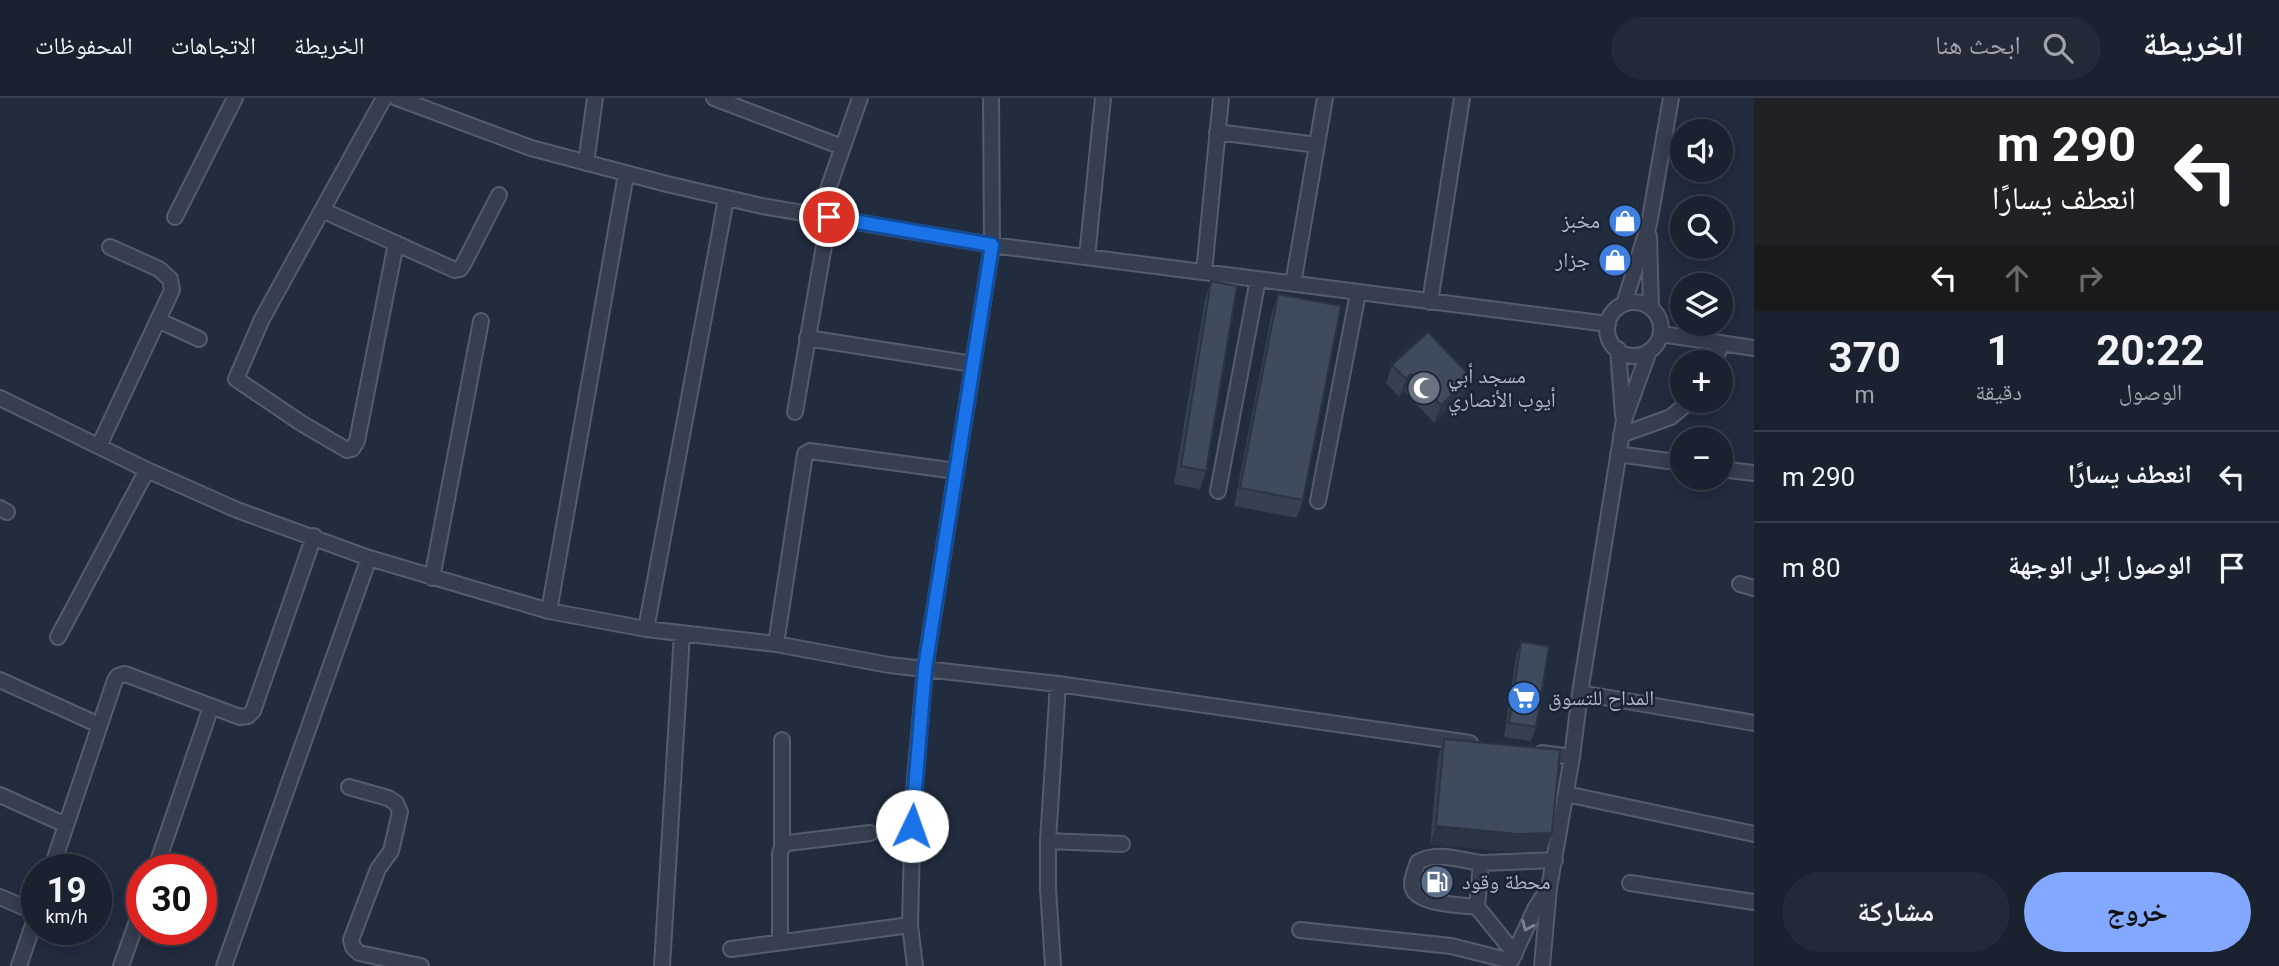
<!DOCTYPE html>
<html lang="ar">
<meta charset="utf-8">
<style>
body{margin:0;font-family:Roboto,"Noto Naskh Arabic",sans-serif;background:#232937;color:#f1f3f6;direction:rtl;height:100vh;display:flex;flex-direction:column;font-size:26px;white-space:nowrap}
*{box-sizing:border-box;margin:0}
p{font-size:23px;color:#9fa3aa}
.icon{flex:none;width:38px;height:38px;fill:none;stroke:currentColor;stroke-width:2;stroke-linecap:round;stroke-linejoin:round}
.map{position:relative;flex:1;overflow:hidden;direction:ltr}
.drawer{display:flex;flex-direction:column;background:#1a212f;width:525px}
.drawer>*{flex:none}
.top-card{background:#202124;color:#fff;overflow:hidden}
.controls{position:absolute;left:1670px;top:21px;display:grid;gap:14px}
.controls a{display:grid;place-items:center;width:63px;height:63px;border-radius:50%;background:#1a212f;box-shadow:0 4px 18px #0003,0 0 0 2px #383e4b;font-size:35px}
.speed{position:absolute;left:21px;top:756px;display:flex;gap:14px;font-size:35px;font-weight:700;text-align:center}
.speed>*{display:grid;place-content:center;width:91px;height:91px;border-radius:50%;background:#1a212f;box-shadow:0 4px 18px #0003,0 0 0 2px #383e4b;line-height:1}
.speed small{font-size:18px;font-weight:400}
.speed .limit{border:10px solid #d22;background:#fff;color:#111}
.pin{position:absolute;display:grid;place-items:center;width:60px;height:60px;color:#fff;margin:-30px;border:4px solid #fff;border-radius:50%;box-shadow:0 2px 7px #0007}
.me{position:absolute;width:77px;margin:-38px;rotate:3deg;stroke-linejoin:round;filter:drop-shadow(0 0 5px #0008)}
.turn{display:flex;align-items:center;gap:24px;height:147px;padding:0 28px;font-size:32px}
.turn .icon{width:91px;height:91px;stroke-width:2.5}
.turn b{display:block;font-size:49px;line-height:60px}
.lanes{display:flex;align-items:center;height:66px;padding:0 28px;background:#0003;justify-content:center;gap:35px;direction:ltr}
.lanes .off{opacity:.35}
.eta{display:flex;justify-content:space-evenly;align-items:center;height:119px;text-align:center}
.eta b{font-size:42px;font-weight:700;line-height:49px}
.cta{display:flex;gap:14px;margin-top:auto;padding:14px 28px}
.cta a{flex:1;height:80px;border-radius:42px;background:#82a8ff;color:#111;font-size:28px;font-weight:700;line-height:80px;text-align:center}
.cta a+a{background:#232937;color:#f1f3f6}
ul{padding:0;list-style:none}
li{display:flex;align-items:center;gap:21px;height:91px;padding:0 28px;border-top:2px solid #383e4b}
li div{flex:1}
li b{display:block;font-size:26px}
li em{font-style:normal}
header{display:flex;align-items:center;gap:42px;box-sizing:border-box;height:98px;padding:0 35px;background:#1a212f;border-bottom:2px solid #383e4b}
header strong{font-size:33px}
nav{display:flex;gap:38px;margin-inline-start:auto;font-size:24px}
.search{width:490px;height:63px;background:#232937;display:flex;align-items:center;gap:18px;box-sizing:border-box;padding:0 24px;border-radius:38px;color:#9fa3aa;font-size:26px}
main{display:flex;flex:1;min-height:0}
.map>svg:first-child{display:block}
</style>
<header>
<strong>الخريطة</strong>
<div class="search"><svg class="icon" aria-label="search" viewBox="0 0 24 24"><circle cx="10" cy="10" r="6"/><path d="M15 15l6 6"/></svg>ابحث هنا</div>
<nav><a>الخريطة</a><a>الاتجاهات</a><a>المحفوظات</a></nav>
</header>
<main>
<section class="drawer">
<div class="top-card">
<div class="turn"><svg class="icon" aria-label="left" viewBox="0 0 24 24"><path d="M17 20v-9H6M10 6l-5 5 5 5"/></svg><div><b>290 m</b>انعطف يسارًا</div></div>
<div class="lanes"><svg class="icon" aria-label="left" viewBox="0 0 24 24"><path d="M17 20v-9H6M10 6l-5 5 5 5"/></svg><svg class="icon off" aria-label="ahead" viewBox="0 0 24 24"><path d="M12 20V5M6 11l6-6 6 6"/></svg><svg class="icon off" aria-label="right" viewBox="0 0 24 24"><path d="M7 20v-9h11M14 6l5 5-5 5"/></svg></div>
</div>
<div class="eta">
<div><b>20:22</b><p>الوصول</p></div>
<div><b>1</b><p>دقيقة</p></div>
<div><b>370</b><p>m</p></div>
</div>
<ul>
<li><svg class="icon" aria-label="left" viewBox="0 0 24 24"><path d="M17 20v-9H6M10 6l-5 5 5 5"/></svg><div><b>انعطف يسارًا</b></div><em>290 m</em></li>
<li><svg class="icon" aria-label="arrive" viewBox="0 0 24 24"><path d="M6 21V4h12l-3 4 3 4H6"/></svg><div><b>الوصول إلى الوجهة</b></div><em>80 m</em></li>
</ul>
<div class="cta"><a>خروج</a><a>مشاركة</a></div>
</section>
<div class="map">
<svg width="1754" height="868" viewBox="0 0 1754 868">
<rect width="100%" height="100%" fill="#222c3f"/>
<g fill="none" stroke-linecap="round" stroke-linejoin="round">
<defs>
<path id="minor" d="M384 0 262 221 236 281 301 325 347 352 352 351 357 343 396 145
M397 0 531 50 667 86 762 108 992 147 1608 226
M714 0 842 49
M1217 34 1317 47
M586 65 595 0
M322 112 455 172 460 171 464 165 499 97
M819 117 860 0
M175 119 235 0
M1649 138 1651 209
M1087 159 1103 0
M1204 174 1221 0
M1293 186 1325 0
M1430 204 1462 0
M1607 231a27 27 0 1 1 54 0a27 27 0 1 1-54 0Z
M1624 206 1649 126 1671 0
M158 222 199 241
M1661 236 1754 250
M807 240 973 266
M1618 251 1623 317
M1714 264 1722 245
M0 300 147 372 237 412 369 460 549 513 646 531 776 546 889 567 1058 586 1470 645
M795 314 829 119
M1621 337 1671 319 1690 303
M99 348 172 192 170 181 159 171 110 149
M1618 356 1682 365
M1720 371 1754 375
M1218 393 1258 181
M1318 403 1358 195
M0 410 7 414
M432 480 481 223
M1740 486 1754 490
M549 513 626 76
M646 531 726 101
M58 539 147 372
M776 546 805 356 810 353 956 373
M0 582 99 627
M1580 595 1754 625
M782 642V749
M1542 655 1572 659
M349 689 388 700 396 705 400 714 391 753 378 771 351 842 353 849 359 855 421 868
M1566 696 1754 736
M0 697 66 727
M1048 743 1122 746
M51 772 115 582 118 578 125 576 240 619 248 618 253 613 314 438
M155 772 211 609
M1630 785 1754 804
M0 799 37 815
M1477 809C1462 807 1412 807 1412 786 1412 779 1416 770 1418 764 1437 753 1460 762 1481 765
M1300 832 1451 848 1511 863
M780 844V755L782 749 788 745 870 735
M731 851 910 827
M1515 856 1477 809 1481 765 1555 762
M1511 863 1535 811 1548 791
M19 868 37 815
M121 868 142 809
M224 868 369 460
M662 868 682 535
M915 868 910 827 913 704 925 570 992 147 991 0
M1053 868 1048 790V743L1058 586
M1542 868 1549 790 1572 659 1580 595 1624 322 1649 253"/>
</defs>
<!-- minor casing -->
<use href="#minor" stroke="#545c6d" stroke-width="18"/>
<!-- minor -->
<use href="#minor" stroke="#363e4f" stroke-width="14"/>
</g>
<!-- wall -->
<path fill="#354051" d="M1211 183 1206 373 1200 391 1174 386 1205 201Z
M1278 196 1303 402 1297 420 1234 408 1272 214Z
M1392 267 1471 279 1464 297 1434 325 1405 294 1399 299 1386 285Z
M1521 544 1536 629 1531 643 1504 639 1516 558Z
M1444 641 1546 753 1511 754 1430 746 1438 659Z"/>
<!-- shaded-wall -->
<path fill="#2b3442" d="M1411 276 1405 294 1399 299 1406 281Z
M1471 279 1464 297 1434 325 1441 307Z
M1436 728 1552 735 1546 753 1511 754 1430 746Z"/>
<!-- building -->
<path fill="#3e4a5e" stroke="#2b3442" stroke-width="2" d="M1211 183 1237 188 1206 373 1181 368Z
M1278 196 1341 208 1303 402 1240 390Z
M1428 234 1471 279 1441 307 1411 276 1406 281 1392 267Z
M1521 544 1549 548 1536 629 1509 625Z
M1444 641 1560 652 1552 735 1517 736 1436 728Z"/>
<!-- one-way arrows -->
<defs><path id="oneway-chevron" d="M-2-3.5L2.5 0L-2 3.5" fill="none" stroke-width="1.6" stroke-linecap="round" stroke-linejoin="round" transform="scale(1.75)"/></defs>
<use stroke="#7a8293" href="#oneway-chevron" transform="translate(1527 828) rotate(113)"/>
<g fill="none" stroke-linecap="round" stroke-linejoin="round">
<defs>
<path id="route" d="M829 119 992 147 925 570 912 728"/>
</defs>
<!-- route casing -->
<use href="#route" stroke="#114b97" stroke-width="18"/>
<!-- route -->
<use href="#route" stroke="#1a73e8" stroke-width="12"/>
</g>
<!-- icons -->
<defs>
<symbol id="shop-disc" viewBox="-11 -11 22 22"><circle r="9.5" fill="#3f7fe0" stroke="#1b2334"/><path d="M-5-2.5h2.3a2.7 3.5 0 0 1 5.4 0H5L5.5 6h-11ZM-1.5-2.5h3a1.5 2.3 0 0 0-3 0Z" fill="#fff"/></symbol>
<symbol id="mosque-disc" viewBox="-11 -11 22 22"><circle r="9.5" fill="#6b7280" stroke="#1b2334"/><path d="M3.5-4.9A6 6 0 1 0 3.5 4.9A5 5 0 1 1 3.5-4.9Z" fill="#fff"/></symbol>
<symbol id="supermarket-disc" viewBox="-11 -11 22 22"><circle r="9.5" fill="#3f7fe0" stroke="#1b2334"/><path d="M-6-5.5h2.5l.6 2H6L4.5 2H-2.5L-4.4-4H-6ZM-1.5 3.2a1.3 1.3 0 1 0 .1 0ZM3 3.2a1.3 1.3 0 1 0 .1 0Z" fill="#fff"/></symbol>
<symbol id="fuel-disc" viewBox="-11 -11 22 22"><circle r="9.5" fill="#5c6f8a" stroke="#1b2334"/><path d="M-5.5-6h7V0h2V4h1.3V-2.5L3-4.5l.8-.8L6-3V5H2.5V1h-1V6h-7ZM-4.2-4.7v3.2H.2V-4.7Z" fill="#fff"/></symbol>
</defs>
<g fill-rule="evenodd">
<use href="#shop-disc" x="1606" y="104" width="38" height="38"/>
<use href="#shop-disc" x="1596" y="143" width="38" height="38"/>
<use href="#mosque-disc" x="1405" y="271" width="38" height="38"/>
<use href="#supermarket-disc" x="1505" y="581" width="38" height="38"/>
<use href="#fuel-disc" x="1418" y="765" width="38" height="38"/>
</g>
<g text-anchor="middle" dominant-baseline="central" stroke-width="5" stroke-linejoin="round" paint-order="stroke">
<!-- poi labels -->
<g font-size="21" fill="#b2b9ca" stroke="#1b2334" text-anchor="start">
<text x="1600" y="123" text-anchor="end">مخبز</text>
<text x="1590" y="162" text-anchor="end">جزار</text>
<text x="1448" y="278">مسجد أبي<tspan x="1448" dy="24">أيوب الأنصاري</tspan></text>
<text x="1548" y="600">المداح للتسوق</text>
<text x="1462" y="784">محطة وقود</text>
</g>
</g>
</svg>
<div class="controls">
<a><svg class="icon" aria-label="sound" viewBox="0 0 24 24"><path d="M4 9h4l5-4v14l-5-4H4zM17 9q2 3 0 6"/></svg></a>
<a><svg class="icon" aria-label="search" viewBox="0 0 24 24"><circle cx="10" cy="10" r="6"/><path d="M15 15l6 6"/></svg></a>
<a><svg class="icon" aria-label="layers" viewBox="0 0 24 24"><path d="M12 4l9 5-9 5-9-5zM3 14l9 5 9-5"/></svg></a>
<a>+</a>
<a>−</a>
</div>
<div class="speed"><div>19<small>km/h</small></div><div class="limit">30</div></div>
<div class="pin" style="left:829px;top:119px;background:#d93025"><svg class="icon" aria-label="arrive" viewBox="0 0 24 24"><path d="M6 21V4h12l-3 4 3 4H6"/></svg></div>
<svg class="me" style="left:912px;top:728px" viewBox="-20 -20 40 40"><circle r="19" fill="#fff"/><path d="M0-13L10 11 0 6-10 11z" fill="#1a73e8"/></svg>
</div>
</main>
